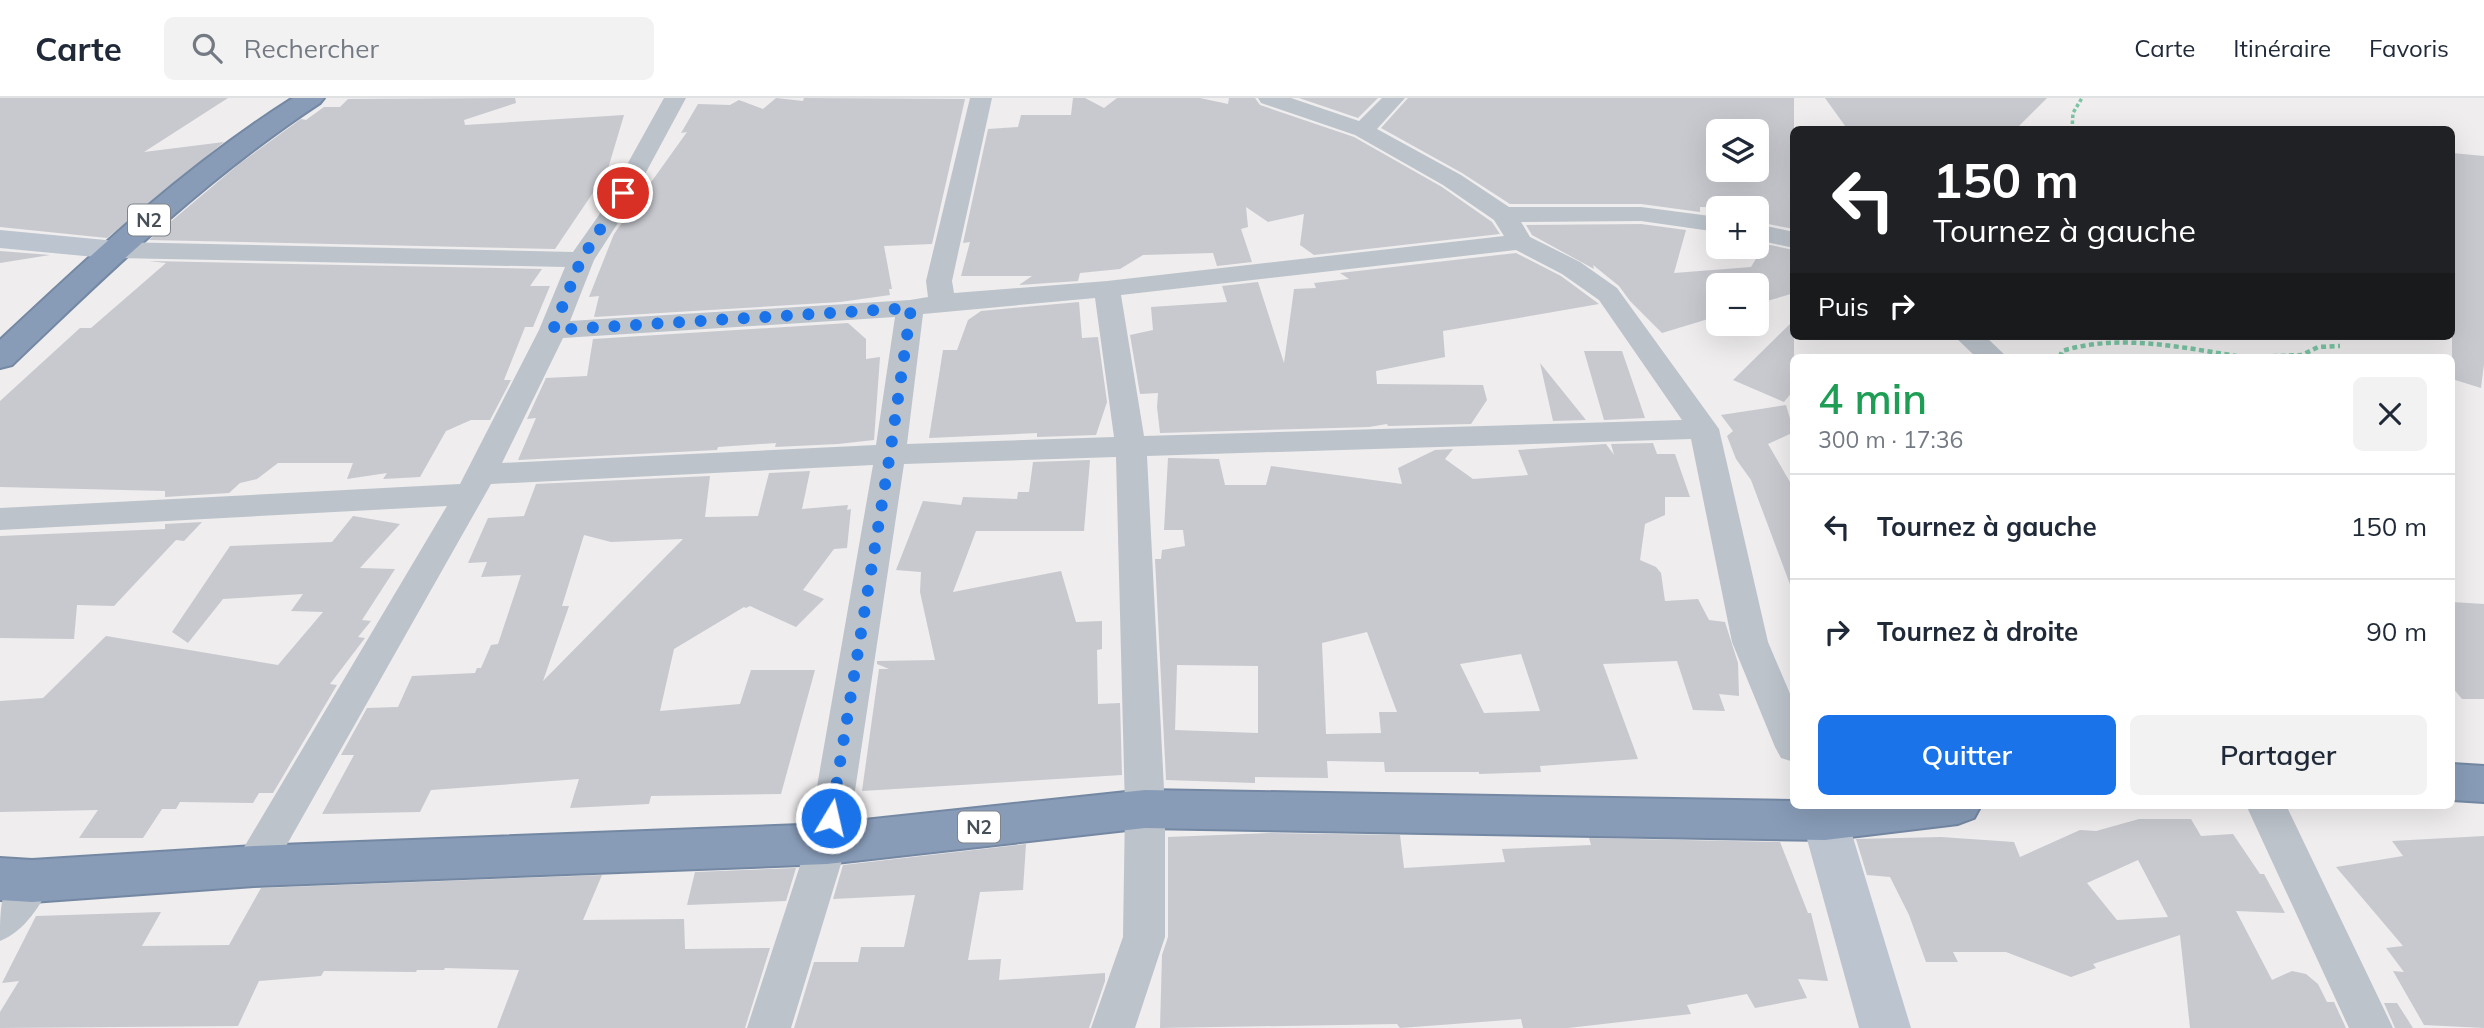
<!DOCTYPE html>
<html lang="fr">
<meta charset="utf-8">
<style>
body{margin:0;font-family:Mulish,sans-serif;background:#f2f2f3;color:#1f2937;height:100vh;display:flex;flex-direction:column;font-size:26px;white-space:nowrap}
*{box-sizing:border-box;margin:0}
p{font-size:23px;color:#747a83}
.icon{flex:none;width:38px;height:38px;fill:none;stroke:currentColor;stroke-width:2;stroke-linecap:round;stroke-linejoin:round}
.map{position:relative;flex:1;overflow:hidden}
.panel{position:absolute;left:1790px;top:256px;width:665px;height:455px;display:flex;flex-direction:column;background:#fff;border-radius:10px;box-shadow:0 7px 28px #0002}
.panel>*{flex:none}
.banner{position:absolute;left:1790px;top:28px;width:665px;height:214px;border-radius:10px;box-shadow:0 7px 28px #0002;background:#202124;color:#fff;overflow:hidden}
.controls{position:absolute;left:1706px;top:21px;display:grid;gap:14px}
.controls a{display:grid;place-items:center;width:63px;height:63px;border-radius:10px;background:#fff;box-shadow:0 7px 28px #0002;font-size:35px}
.pin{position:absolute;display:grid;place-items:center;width:60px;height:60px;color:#fff;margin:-30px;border:4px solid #fff;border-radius:50%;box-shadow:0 2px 7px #0007}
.me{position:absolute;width:77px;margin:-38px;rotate:9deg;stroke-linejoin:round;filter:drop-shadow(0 0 5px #0008)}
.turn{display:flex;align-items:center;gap:24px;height:147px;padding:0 28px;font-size:32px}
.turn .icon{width:91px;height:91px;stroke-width:2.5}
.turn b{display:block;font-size:49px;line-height:60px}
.then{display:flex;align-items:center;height:66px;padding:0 28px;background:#0003;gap:14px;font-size:26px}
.round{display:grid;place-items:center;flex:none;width:74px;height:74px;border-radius:10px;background:#f2f2f3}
.headline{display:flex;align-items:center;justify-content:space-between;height:119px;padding:0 28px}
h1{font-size:42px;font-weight:600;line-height:52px;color:#1e9e55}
.cta{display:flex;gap:14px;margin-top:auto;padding:14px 28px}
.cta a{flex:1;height:80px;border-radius:10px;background:#1a73e8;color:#fff;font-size:28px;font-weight:600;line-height:80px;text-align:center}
.cta a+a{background:#f2f2f3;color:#1f2937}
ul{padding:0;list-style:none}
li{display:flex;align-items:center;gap:21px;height:105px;padding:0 28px;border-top:2px solid #e0e1e3}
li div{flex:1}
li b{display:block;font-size:26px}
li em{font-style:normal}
header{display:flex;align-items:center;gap:42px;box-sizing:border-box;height:98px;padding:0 35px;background:#fff;border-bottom:2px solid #e0e1e3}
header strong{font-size:33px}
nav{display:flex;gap:38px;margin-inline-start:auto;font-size:24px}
.search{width:490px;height:63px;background:#f2f2f3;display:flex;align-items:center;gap:18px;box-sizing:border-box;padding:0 24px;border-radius:10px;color:#747a83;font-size:26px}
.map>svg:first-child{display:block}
</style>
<header>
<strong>Carte</strong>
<div class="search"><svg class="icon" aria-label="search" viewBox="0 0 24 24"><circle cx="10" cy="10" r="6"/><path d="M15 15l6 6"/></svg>Rechercher</div>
<nav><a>Carte</a><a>Itinéraire</a><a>Favoris</a></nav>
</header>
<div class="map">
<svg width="2484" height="930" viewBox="0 0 2484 930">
<rect width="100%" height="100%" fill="#efeded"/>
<!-- building -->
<path fill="#c7c9cf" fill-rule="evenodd" d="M0 0H228L144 54 224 44 107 140 0 129Z
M515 0 516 5 464 22 465 27 624 17 607 74 555 151 149 142 239 66 301 21 306 22 324 9H340L348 1Z
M776 0 803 3 804 0 965 1 932 146 884 148 892 191H889L890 197 840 204 594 219 599 198 589 199 614 136 687 34 681 35 698 6 730 7 739 2 763 11Z
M1073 0H1085L1104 10 1117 0H1200L1228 6 1229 0H1255L1260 7 1354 39 1442 89 1492 124 1500 136 1314 157 1300 147 1304 116 1268 124 1246 109 1248 129 1241 131 1252 164 1217 168 1213 155 1143 157 1120 171 1080 175 1078 183 1019 187 1032 178H961L970 144 963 145 988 31 1018 29 1021 17H1071Z
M1299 0H1378L1358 20Z
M1408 0H1794V131L1757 124V110L1700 109V114L1641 106H1510L1462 75 1381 30ZM1718 33H1757V72H1718Z
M1825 0H2047L2015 32H1848Z
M2452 55 2484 58V266L2481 290 2452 281Z
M1641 126 1686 132 1674 175 1751 169 1765 146 1794 152V195L1757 206V187H1718V218L1662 235 1630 203 1619 188 1593 167 1594 171 1532 137 1526 127Z
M0 153 50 157 0 165Z
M1516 155 1561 178 1599 206 1443 233 1445 259 1376 273 1377 286 1483 287 1487 302 1471 326 1388 328 1387 326 1369 329 1160 335 1157 309 1158 295 1140 296 1130 237 1153 232 1151 209 1227 204 1222 188 1258 184 1284 265 1294 191 1316 190 1314 185 1349 181 1340 175Z
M149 163 542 171 530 188H550L533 229H525L504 282H511L490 322H471L446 333 420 379 383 381 387 375 347 381 353 365H278L257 381 240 385 229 395 165 399V393L0 389V303L80 230H91L166 165Z
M1079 204 1082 240 1098 239 1107 304 1096 337 1037 339V335L929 340 943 252H957L968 222 981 213Z
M1794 222V292L1784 304 1733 282Z
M848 225 866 241V261L880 259 874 342 838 346 775 349 776 345 718 349 717 352 518 362 536 320 527 321 546 280 587 278 593 241Z
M1584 253H1622L1645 320 1604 322Z
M1540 265 1586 322 1553 323Z
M1786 307 1794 334 1768 346 1794 391V489H1791L1751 382 1736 361 1727 338 1733 333 1721 317Z
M1653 345 1657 356H1675L1690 399H1665V417L1645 426 1640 462 1656 469 1661 475 1665 503 1698 501 1709 522 1725 524 1738 565 1739 598 1719 596 1725 613 1693 612 1677 563 1603 566 1638 661 1540 668 1541 674 1479 676V674H1385L1384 664 1327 663 1328 680 1255 679V685L1166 682 1155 461H1161L1162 452 1185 448 1183 432H1164L1168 360 1219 361 1225 387H1266L1271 368 1402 386 1398 370 1435 352 1453 351 1445 361 1473 381 1528 377 1518 352 1606 346 1614 357 1611 346ZM1367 534 1397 614H1379L1381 635 1326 636 1322 545ZM1521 556 1540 613 1484 615 1460 566ZM1177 567 1258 568V635L1175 632Z
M1090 362 1084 433H976L953 494 1061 473 1076 524 1102 523V551L1097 552 1098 606 1120 605 1122 677 862 693 879 571H889L877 566V563L935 562 920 494 921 474 896 472 923 403 961 407 963 399 1017 401 1018 394H1029L1033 364Z
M810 373 802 411 848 407 847 412 851 411 847 450 834 451 803 492 824 501 796 529 750 508 746 510 744 509 674 551 660 613 740 606 751 572H815L781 696 651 698 649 706 570 710 579 681 431 692 420 714 322 716 354 657H341L367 610 398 609 412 578 475 575 477 570H481L491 547 498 546 521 477 481 479 487 464 468 465 488 420 524 418 536 386 710 378 705 419 758 418 769 375ZM584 437 611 444 683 441 543 583 569 508H562Z
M353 418 400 426 360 470 395 471 362 522 371 523 358 539 365 540 330 586 337 587 273 695H259L253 705 180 704 176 711H162L143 740H79L98 712 0 714V603L43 600 106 538 278 567 323 514 291 513 303 496 223 501 188 545 172 534 230 448 332 444Z
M202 424 184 443 176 442 114 508 77 507 74 541 0 540V438L165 431V426Z
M2452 504 2484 506V601H2462L2452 589Z
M2139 721H2191L2201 738 2233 736 2260 776H2264L2285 815 2236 813 2272 882 2292 873 2306 876 2318 886 2327 904H2334L2346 930H2190L2180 837 2093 866 2096 870 2071 879 2006 854H1953L1958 864H1926L1909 817 1890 779 1867 777 1856 741 1941 739 2014 744 2020 759 2080 732 2096 733ZM2138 762 2168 819 2117 822 2087 785Z
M1270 735 1400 737 1404 770 1505 764 1502 751 1591 747 1589 740 1780 744 1808 815H1811L1828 883 1798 881 1807 900 1755 910 1747 896 1687 907 1691 916 1568 930H1523L1521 921 1400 930 1397 926 1160 930 1162 857 1168 839V739Z
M2484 738V930L2424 927 2393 873 2404 874 2386 850 2403 848 2336 769 2403 758 2392 743Z
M1026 746 1023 792 980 794 968 862 1001 861 999 882 1105 875V883L1089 930H794L814 864H858L861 849H904L915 797 833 801 843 767Z
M796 770 786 803 687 807 695 774Z
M602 777 583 822 684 821 685 851 770 850 745 930H497L519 872 445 870 444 872H417L416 874 324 873 321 878 259 883 238 928 0 930V914L19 883 2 885 36 818 161 814 142 848 229 847 261 790Z
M2384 905H2397L2413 930H2395Z"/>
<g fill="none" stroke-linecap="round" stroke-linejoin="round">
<defs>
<path id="highway" d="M293 0H324L320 5C206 80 110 173 12 267L0 270V242C93 155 185 68 293 0Z
M2452 666 2484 668V704L2452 702Z
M1145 692 1794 703V707H1981L1974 720 1958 726 1825 742 1145 730 827 766 254 788 32 804 0 802V760L32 762 254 748 827 726Z"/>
</defs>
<!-- highway casing -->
<use href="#highway" stroke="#7488a3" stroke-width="4"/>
<!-- path-far1 -->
<path stroke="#79c5a4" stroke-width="3.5" stroke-dasharray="3.5 2.5" stroke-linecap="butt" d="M2072 32 2073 15 2082 0"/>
<!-- path -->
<path stroke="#79c5a4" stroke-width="4.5" stroke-dasharray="5 3.5" stroke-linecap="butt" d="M2060 259 2062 253C2120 235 2184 250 2243 259
M2255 259 2302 257 2318 249 2340 248"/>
<!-- street -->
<path fill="#bcc3cb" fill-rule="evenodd" d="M664 0H686L623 117 594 162 570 223 910 202 928 199 926 183 970 0H992L952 183 954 195 1107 183 1504 138 1494 122 1443 87 1355 37 1261 5 1258 0H1291L1359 23 1382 0H1405L1377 31 1461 77 1509 109H1641L1718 119V134L1641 123 1521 124 1530 139 1580 164 1617 190 1719 331 1768 544 1794 605V664L1781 660 1775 649 1732 544 1691 341 1147 358 1165 711V839L1135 930H1091L1123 839 1125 711 1116 359 904 366 847 746 791 930H747L807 746 873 367 491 386 268 780 254 785 240 780 234 768 240 756 447 408 0 432V410L460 386 539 232 565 169 116 160 107 157 103 152 107 147 116 144 573 154 599 117ZM1516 152 1562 176 1599 202 1682 322 1144 338 1121 197ZM1095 200 1114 339 907 346 923 216ZM895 219 876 347 502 365 563 240Z
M1757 126 1794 134V150L1757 142Z
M1954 238H1985L2007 259H1976Z
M2246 707H2286L2393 930H2349Z
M32 765 46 770 52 783C42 806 24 834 0 843 0 808 0 779 32 765Z"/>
<!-- secondary -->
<path fill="#bcc4cf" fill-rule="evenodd" d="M0 132 116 143 127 146 131 152 127 158 116 161 0 150Z
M1816 707 1841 709 1848 723 1911 930H1859L1802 723 1809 709Z"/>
<!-- highway -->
<use href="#highway" fill="#889cb8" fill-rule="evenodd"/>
</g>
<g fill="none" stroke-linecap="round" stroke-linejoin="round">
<!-- route -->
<path stroke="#1a73e8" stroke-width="12" stroke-dasharray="0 21.6" d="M623 95 581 162 553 232 911 210 890 356 831 720"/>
</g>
<g text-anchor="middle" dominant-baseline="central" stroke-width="5" stroke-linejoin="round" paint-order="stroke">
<!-- shield labels -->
<g fill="#fff" stroke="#7e848a" stroke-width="2">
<rect x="128" y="106.5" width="42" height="31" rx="5"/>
<rect x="958" y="713.5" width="42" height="31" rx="5"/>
</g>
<g font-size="19" font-weight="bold" fill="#474f58">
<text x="149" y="122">N2</text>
<text x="979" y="729">N2</text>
</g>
</g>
</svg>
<div class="controls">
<a><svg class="icon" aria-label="layers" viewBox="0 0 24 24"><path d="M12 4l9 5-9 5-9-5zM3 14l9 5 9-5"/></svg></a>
<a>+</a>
<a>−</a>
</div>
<div class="pin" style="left:623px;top:95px;background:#d93025"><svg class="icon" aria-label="arrive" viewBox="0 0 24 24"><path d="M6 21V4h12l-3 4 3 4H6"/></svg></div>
<svg class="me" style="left:831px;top:720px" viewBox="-20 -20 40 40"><circle r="17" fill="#1a73e8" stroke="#fff" stroke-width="3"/><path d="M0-11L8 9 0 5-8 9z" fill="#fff"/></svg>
<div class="banner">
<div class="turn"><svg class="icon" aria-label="left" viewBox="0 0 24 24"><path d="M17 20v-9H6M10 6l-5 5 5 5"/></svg><div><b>150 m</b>Tournez à gauche</div></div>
<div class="then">Puis<svg class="icon" aria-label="right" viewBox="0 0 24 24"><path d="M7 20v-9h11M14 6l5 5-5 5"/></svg></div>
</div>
<section class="panel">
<div class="headline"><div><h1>4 min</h1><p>300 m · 17:36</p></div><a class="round"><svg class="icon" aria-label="close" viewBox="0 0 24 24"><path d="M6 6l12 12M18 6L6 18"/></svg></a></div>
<ul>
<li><svg class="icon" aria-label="left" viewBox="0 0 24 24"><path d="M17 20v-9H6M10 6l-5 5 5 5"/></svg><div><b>Tournez à gauche</b></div><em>150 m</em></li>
<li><svg class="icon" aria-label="right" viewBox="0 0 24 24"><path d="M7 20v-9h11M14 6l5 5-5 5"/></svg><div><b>Tournez à droite</b></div><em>90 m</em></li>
</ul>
<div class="cta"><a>Quitter</a><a>Partager</a></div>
</section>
</div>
